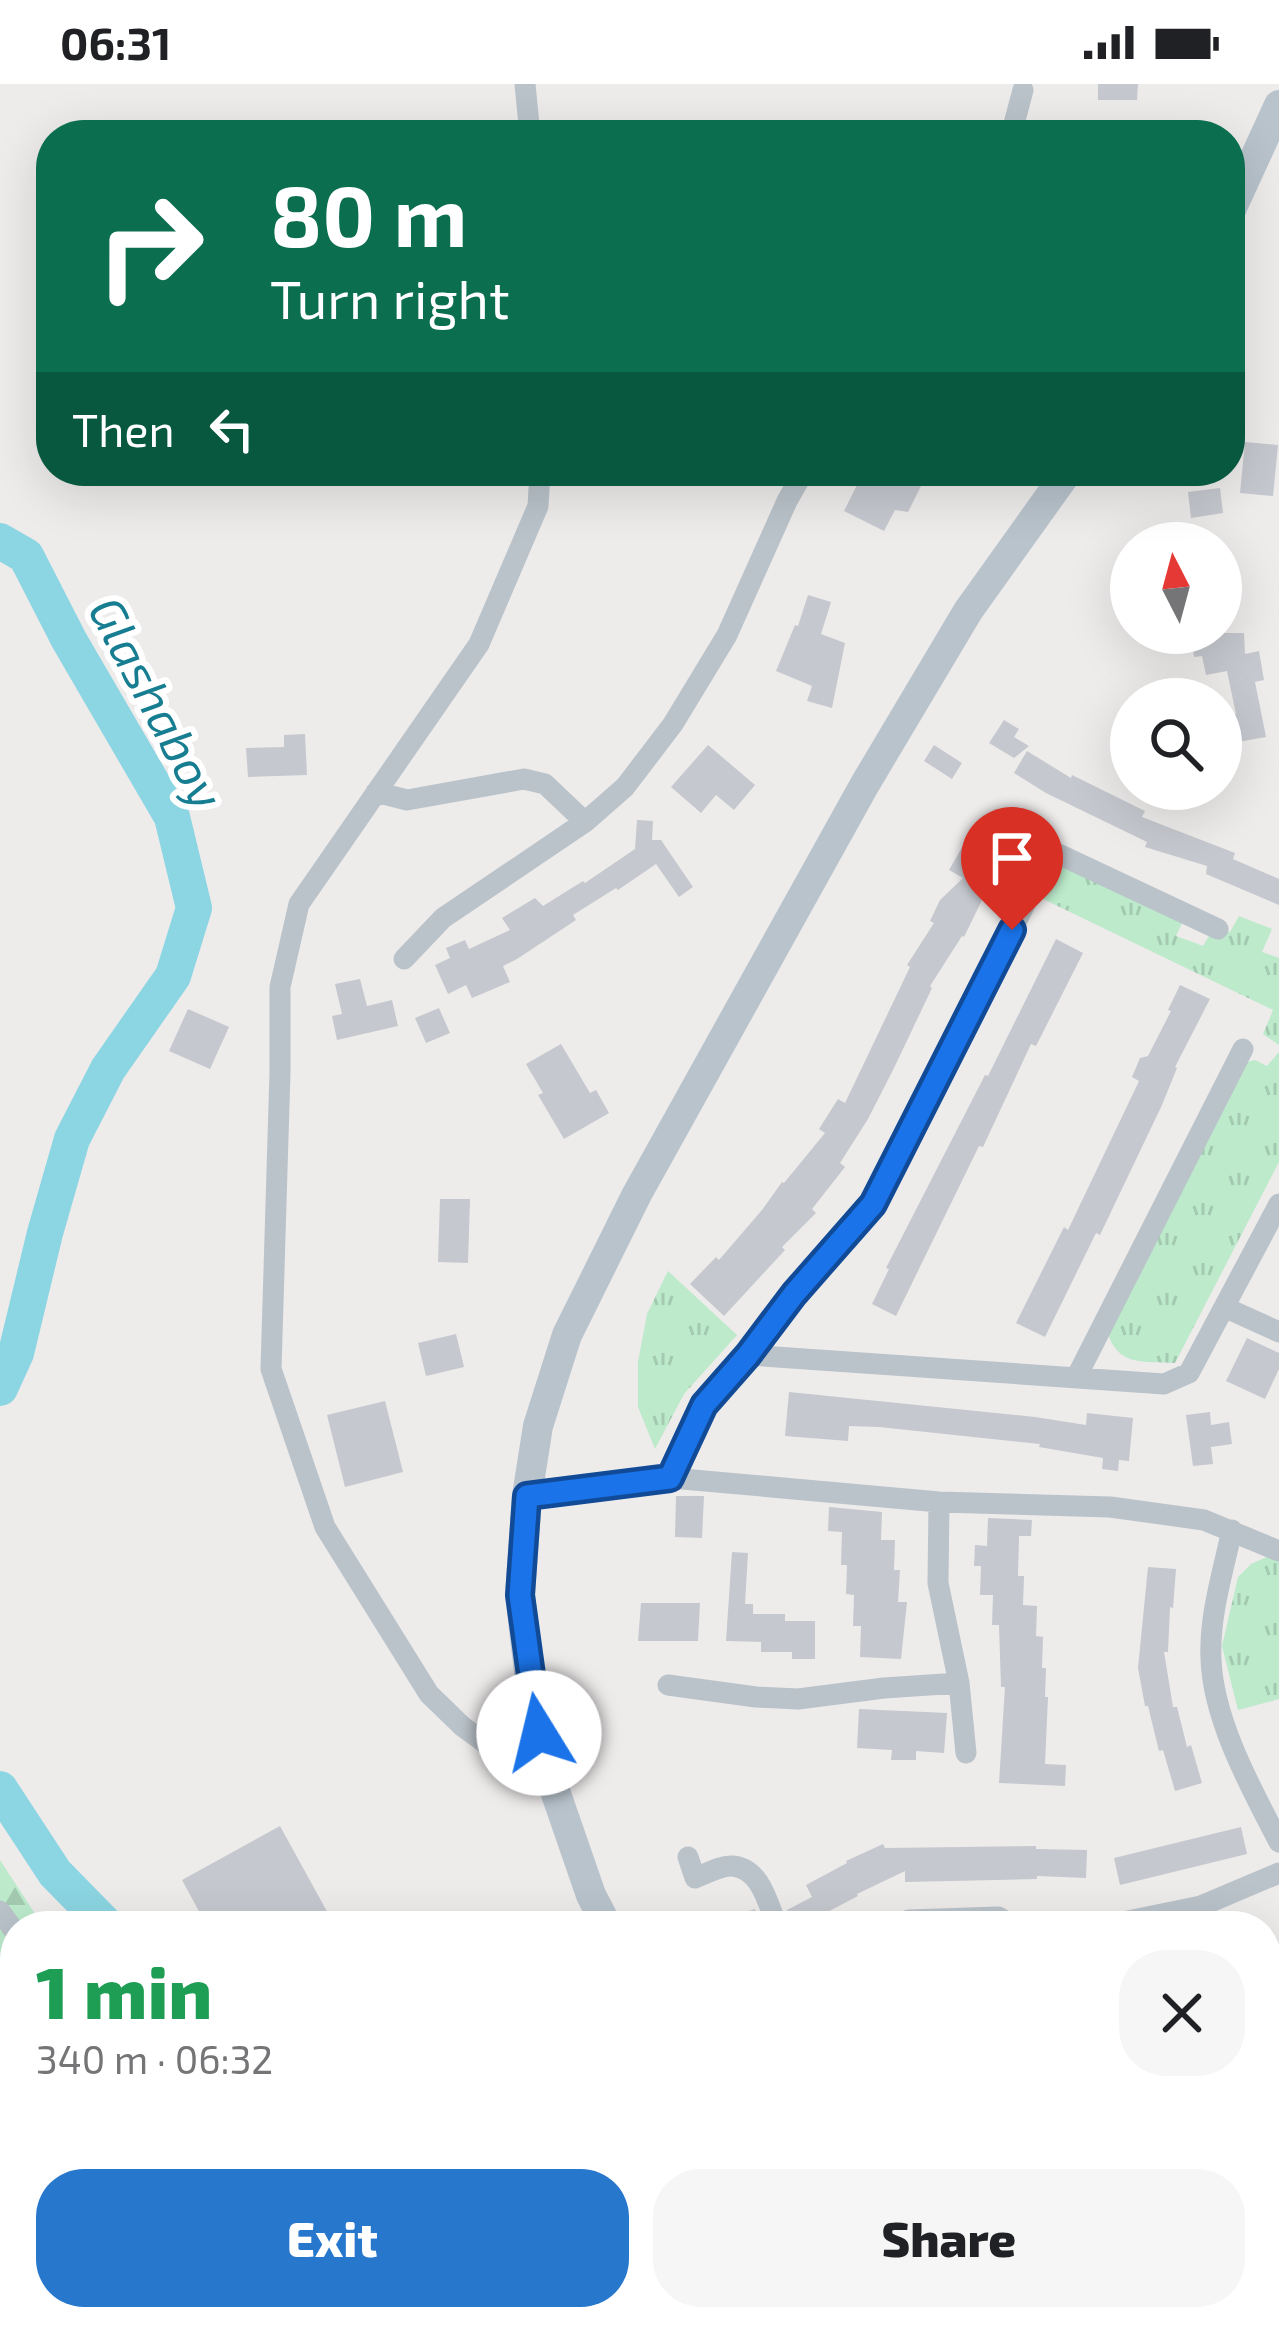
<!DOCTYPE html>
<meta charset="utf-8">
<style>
body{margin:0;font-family:"Exo 2",sans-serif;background:#f6f6f6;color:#202124;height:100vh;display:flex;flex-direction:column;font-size:45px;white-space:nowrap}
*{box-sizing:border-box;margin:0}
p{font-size:39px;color:#757577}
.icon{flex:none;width:66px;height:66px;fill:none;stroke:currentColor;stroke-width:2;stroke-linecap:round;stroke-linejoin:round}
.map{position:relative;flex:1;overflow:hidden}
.sheet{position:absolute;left:0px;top:1827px;width:1281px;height:420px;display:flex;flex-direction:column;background:#fff;border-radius:48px 48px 0 0;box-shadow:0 12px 48px #0002}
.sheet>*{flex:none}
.top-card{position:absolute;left:36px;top:36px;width:1209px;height:366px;border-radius:48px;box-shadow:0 12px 48px #0002;background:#0b6e4f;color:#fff;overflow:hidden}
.needle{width:78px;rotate:354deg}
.controls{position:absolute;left:1110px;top:438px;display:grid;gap:24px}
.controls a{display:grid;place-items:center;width:132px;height:132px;border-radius:50%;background:#fff;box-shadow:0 12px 48px #0002;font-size:60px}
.pin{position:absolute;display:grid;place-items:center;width:102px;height:102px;color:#fff;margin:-123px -51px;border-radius:50% 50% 50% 0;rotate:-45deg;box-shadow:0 0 12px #0007}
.pin .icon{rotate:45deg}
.me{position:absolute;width:132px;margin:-66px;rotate:351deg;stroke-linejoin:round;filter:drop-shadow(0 0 9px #0008)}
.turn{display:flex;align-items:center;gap:42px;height:252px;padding:0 36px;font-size:54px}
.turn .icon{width:156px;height:156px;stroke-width:2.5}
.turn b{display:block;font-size:84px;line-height:102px}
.then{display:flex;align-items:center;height:114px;padding:0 36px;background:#0003;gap:24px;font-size:45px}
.round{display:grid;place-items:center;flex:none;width:126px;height:126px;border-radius:48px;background:#f6f6f6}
.overview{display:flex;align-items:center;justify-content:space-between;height:204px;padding:0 36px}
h1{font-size:72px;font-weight:800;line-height:90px;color:#1e9e55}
.action{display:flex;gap:24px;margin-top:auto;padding:24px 36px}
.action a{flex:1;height:138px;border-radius:48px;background:#2777cd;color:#fff;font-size:48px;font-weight:800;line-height:138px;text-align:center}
.action a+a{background:#f6f6f6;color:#202124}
.status{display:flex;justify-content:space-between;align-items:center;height:84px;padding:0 60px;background:#fff;direction:ltr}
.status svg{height:33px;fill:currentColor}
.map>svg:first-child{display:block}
</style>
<div class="status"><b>06:31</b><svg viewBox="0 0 49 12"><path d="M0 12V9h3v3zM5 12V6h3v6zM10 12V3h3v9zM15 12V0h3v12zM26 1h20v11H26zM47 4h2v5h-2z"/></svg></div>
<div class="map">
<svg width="1279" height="2247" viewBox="0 0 1279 2247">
<defs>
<pattern id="grass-tufts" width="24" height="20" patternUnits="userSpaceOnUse" patternTransform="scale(3)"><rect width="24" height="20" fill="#bceacb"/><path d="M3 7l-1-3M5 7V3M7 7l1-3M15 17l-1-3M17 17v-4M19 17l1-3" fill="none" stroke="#a3cab0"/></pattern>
<pattern id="forest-firs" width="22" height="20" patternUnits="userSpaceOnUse" patternTransform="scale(3)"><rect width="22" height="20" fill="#bceacb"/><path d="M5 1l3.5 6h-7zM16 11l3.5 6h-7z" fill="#a3cab0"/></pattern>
</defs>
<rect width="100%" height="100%" fill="#eeebeb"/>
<!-- grass -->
<path fill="url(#grass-tufts)" d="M1061 777 1184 835 1176 852 1203 862 1212 847 1230 848 1239 832 1272 845 1262 868 1279 874V961L1263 950 1273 926 1041 814Z
M1279 968V1078L1175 1279C1144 1277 1116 1283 1107 1246L1247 978 1255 976 1267 982Z
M668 1187 737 1251 684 1310 655 1365 638 1323V1278L647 1230Z
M1271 1471 1279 1475V1615L1238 1626 1222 1562 1238 1493 1251 1480Z
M1279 2124V2236L1266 2222V2142Z"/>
<!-- forest -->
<path fill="url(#forest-firs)" d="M0 1776 43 1842H15V2039L0 2037Z"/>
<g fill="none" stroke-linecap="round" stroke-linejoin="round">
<!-- river -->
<path stroke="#8cd5e3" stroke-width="36" d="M0 457 26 472 69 556 172 733 194 824 173 892 108 985 72 1055 45 1149 16 1269 0 1304
M0 1705 55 1789 107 1842
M386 2232 389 2247"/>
</g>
<!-- building -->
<path fill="#c5c8ce" d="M1098 0H1138L1137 16H1098Z
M1245 358 1278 361 1273 412 1240 409Z
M864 387H892L921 402 908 428 895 426 884 447 844 427Z
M1220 404 1223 429 1191 434 1188 408Z
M808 511 831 518 821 550 845 559 832 624 807 617 812 602 776 587 795 541 798 542Z
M1191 549H1244L1245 570 1259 567 1264 596 1255 598 1266 653 1226 660 1221 633 1236 630 1227 587 1206 591 1202 572 1194 573Z
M1004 636 1019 645 1014 653 1029 662 1014 674 989 659Z
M305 650 307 691 248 693 246 664 284 663V651Z
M708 661 755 701 734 726 716 711 701 729 671 703Z
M934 661 962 679 952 695 924 677Z
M1027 667 1071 694 1072 691 1145 727 1142 733 1235 769 1233 775 1279 795V821L1206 790 1207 782 1145 763 1147 758 1046 709 1014 689Z
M637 736 653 737 652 756H661L693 803 679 813 656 780 618 806 616 804 573 831 576 836 517 875 503 882 510 898 472 914 466 901 448 910 435 881 450 874 446 864 465 856 469 865 510 846 502 834 535 814 543 822 583 797 585 799 635 765Z
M971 748 1005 767 980 813 983 814 964 853 962 852 930 902 932 904 894 984 868 1035 840 1079 845 1083 812 1125 816 1129 782 1163 785 1166 724 1232 690 1200 716 1173 719 1176 762 1126 782 1098 784 1099 825 1049 819 1045 838 1015 845 1019 910 883 907 881 934 839 930 837 940 816 963 794 949 786Z
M1056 855 1083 869 1036 962 1031 960 983 1063 979 1062 896 1232 872 1220 889 1185 886 1184 985 991 988 992Z
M360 895 367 922 392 916 398 942 337 956 332 932 342 930 335 900Z
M1180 901 1210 915 1175 983 1177 984 1162 1021 1100 1151 1096 1149 1045 1253 1016 1239 1064 1143 1068 1146 1139 997 1132 993 1140 974 1148 972 1171 927 1168 926Z
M439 924 450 949 426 959 415 934Z
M188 925 229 943 210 985 169 967Z
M561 960 590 1009 596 1006 609 1029 564 1055 538 1011 543 1009 526 980Z
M440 1115H470L468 1179 438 1178Z
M456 1250 464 1283 426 1292 418 1259Z
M1247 1254 1279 1269V1285L1265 1315 1226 1297Z
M789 1308 1035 1333 1086 1341 1087 1329 1133 1334 1129 1377 1119 1376 1118 1387 1102 1385 1103 1374 1039 1363 1040 1360 879 1343 849 1342 848 1357 785 1352Z
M385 1317 403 1388 345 1403 327 1331Z
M1210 1328 1211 1341 1229 1338 1232 1360 1211 1363 1213 1380 1193 1382 1186 1331Z
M676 1412H704L702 1454 675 1453Z
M829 1423 882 1428 881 1456H895L894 1486H900L898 1518H907L901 1575 860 1573 861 1542H853L854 1511 846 1510 847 1481H841L842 1448 828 1447Z
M988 1434 1032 1436 1031 1452H1019L1018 1492H1024L1023 1521 1037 1522 1036 1552 1043 1553 1042 1584H1046L1045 1613H1048L1045 1680 1066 1681 1065 1702 999 1699 1005 1603H1001L999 1541H992L993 1511H980L981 1482H974L975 1461 987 1462Z
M732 1468 748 1469 745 1520H753V1530H785V1537H815V1575H792V1568H761V1558L726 1557Z
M1148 1483 1176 1485 1173 1524 1170 1523 1168 1568H1164L1173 1623H1177L1187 1663 1191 1661 1202 1699 1175 1707 1163 1666 1159 1667 1148 1622H1145L1138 1584Z
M641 1519H700L698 1557H638Z
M859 1625 947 1629 944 1669 916 1667V1676H891L892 1666 857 1664Z
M280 1742 335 1842H207L182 1796Z
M1241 1743 1247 1770 1120 1801 1114 1774Z
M883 1760 885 1764 1036 1762V1765L1087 1766 1086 1794 1037 1792V1795L905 1798V1787L857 1810 858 1812 816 1834 820 1842H792L787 1826 812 1813 806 1801 847 1779 846 1777Z
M755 1825 761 1842H712V1838Z"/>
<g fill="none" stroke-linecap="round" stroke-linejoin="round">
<!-- minor -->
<path stroke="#bac3ca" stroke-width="21" d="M525 0 530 51
M1011 51 1023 6
M540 387 538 422 479 560 299 820 280 903V988L271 1285 325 1443 429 1610 462 1642 499 1669 525 1679 545 1678
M376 708 407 716 524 695 545 700 585 738
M1003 744 1218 845
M404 875 443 834 585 738 625 703 673 640 727 551 787 417 804 387
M1224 1223 1279 1248
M749 1271 1164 1300 1189 1289 1279 1120
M1076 1294 1243 965
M671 1394 704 1321 749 1271 794 1210 873 1120 1052 767
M527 1412 671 1394 939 1418 1110 1423 1204 1436 1279 1467
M939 1418 938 1499 959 1599 966 1669
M1232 1446C1223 1488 1209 1532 1211 1575 1213 1636 1251 1704 1279 1758
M668 1601 756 1613 798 1615 884 1604 959 1599
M688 1773 695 1794C706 1790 721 1781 732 1782 761 1784 768 1820 777 1842
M0 1827 15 1848
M1123 1838 1201 1822 1279 1789
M895 1842 909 1836 998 1833 1014 1842
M1266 2104 1279 2093
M22 2232 23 2247
M103 2232 109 2247
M216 2232 222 2247
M874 2232 879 2247
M992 2232 1000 2247
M1245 2232 1247 2247"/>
<!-- secondary -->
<path stroke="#b8c3cc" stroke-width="30" d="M1230 128 1279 21
M607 1842 591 1811 545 1678 533 1621 520 1511 527 1412 538 1342 567 1251 637 1110 865 700 968 527 1068 387
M817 2232 822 2247"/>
</g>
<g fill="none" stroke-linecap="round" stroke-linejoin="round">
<defs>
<path id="route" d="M539 1649 520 1511 527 1412 670 1394 704 1321 748 1271 794 1210 873 1120 1012 846"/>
</defs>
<!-- route casing -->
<use href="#route" stroke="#114b97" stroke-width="30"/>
<!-- route -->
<use href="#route" stroke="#1a73e8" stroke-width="21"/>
</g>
<g text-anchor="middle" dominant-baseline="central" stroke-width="12" stroke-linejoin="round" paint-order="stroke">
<!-- water labels -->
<g font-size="48" font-style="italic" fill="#177d91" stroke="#fff">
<text transform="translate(158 618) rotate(62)">Glashaboy</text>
</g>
</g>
</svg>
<div class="controls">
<a><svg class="needle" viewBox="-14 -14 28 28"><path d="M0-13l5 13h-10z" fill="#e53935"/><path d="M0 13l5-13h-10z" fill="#757577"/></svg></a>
<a><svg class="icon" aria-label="search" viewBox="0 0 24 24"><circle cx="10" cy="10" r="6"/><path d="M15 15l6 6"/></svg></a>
</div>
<div class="pin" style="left:1012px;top:846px;background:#d93025"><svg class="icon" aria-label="arrive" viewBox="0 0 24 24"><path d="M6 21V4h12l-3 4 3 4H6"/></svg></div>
<svg class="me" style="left:539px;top:1649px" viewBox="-20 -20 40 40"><circle r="19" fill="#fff"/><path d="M0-13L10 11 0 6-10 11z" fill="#1a73e8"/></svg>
<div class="top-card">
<div class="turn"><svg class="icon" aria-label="right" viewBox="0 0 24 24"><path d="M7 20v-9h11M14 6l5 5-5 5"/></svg><div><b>80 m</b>Turn right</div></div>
<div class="then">Then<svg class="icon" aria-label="left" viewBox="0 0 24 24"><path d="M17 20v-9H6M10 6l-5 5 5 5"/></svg></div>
</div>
<section class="sheet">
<div class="overview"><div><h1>1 min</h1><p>340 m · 06:32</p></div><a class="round"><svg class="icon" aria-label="close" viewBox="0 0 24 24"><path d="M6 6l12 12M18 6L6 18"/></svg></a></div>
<div class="action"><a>Exit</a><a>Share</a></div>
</section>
</div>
